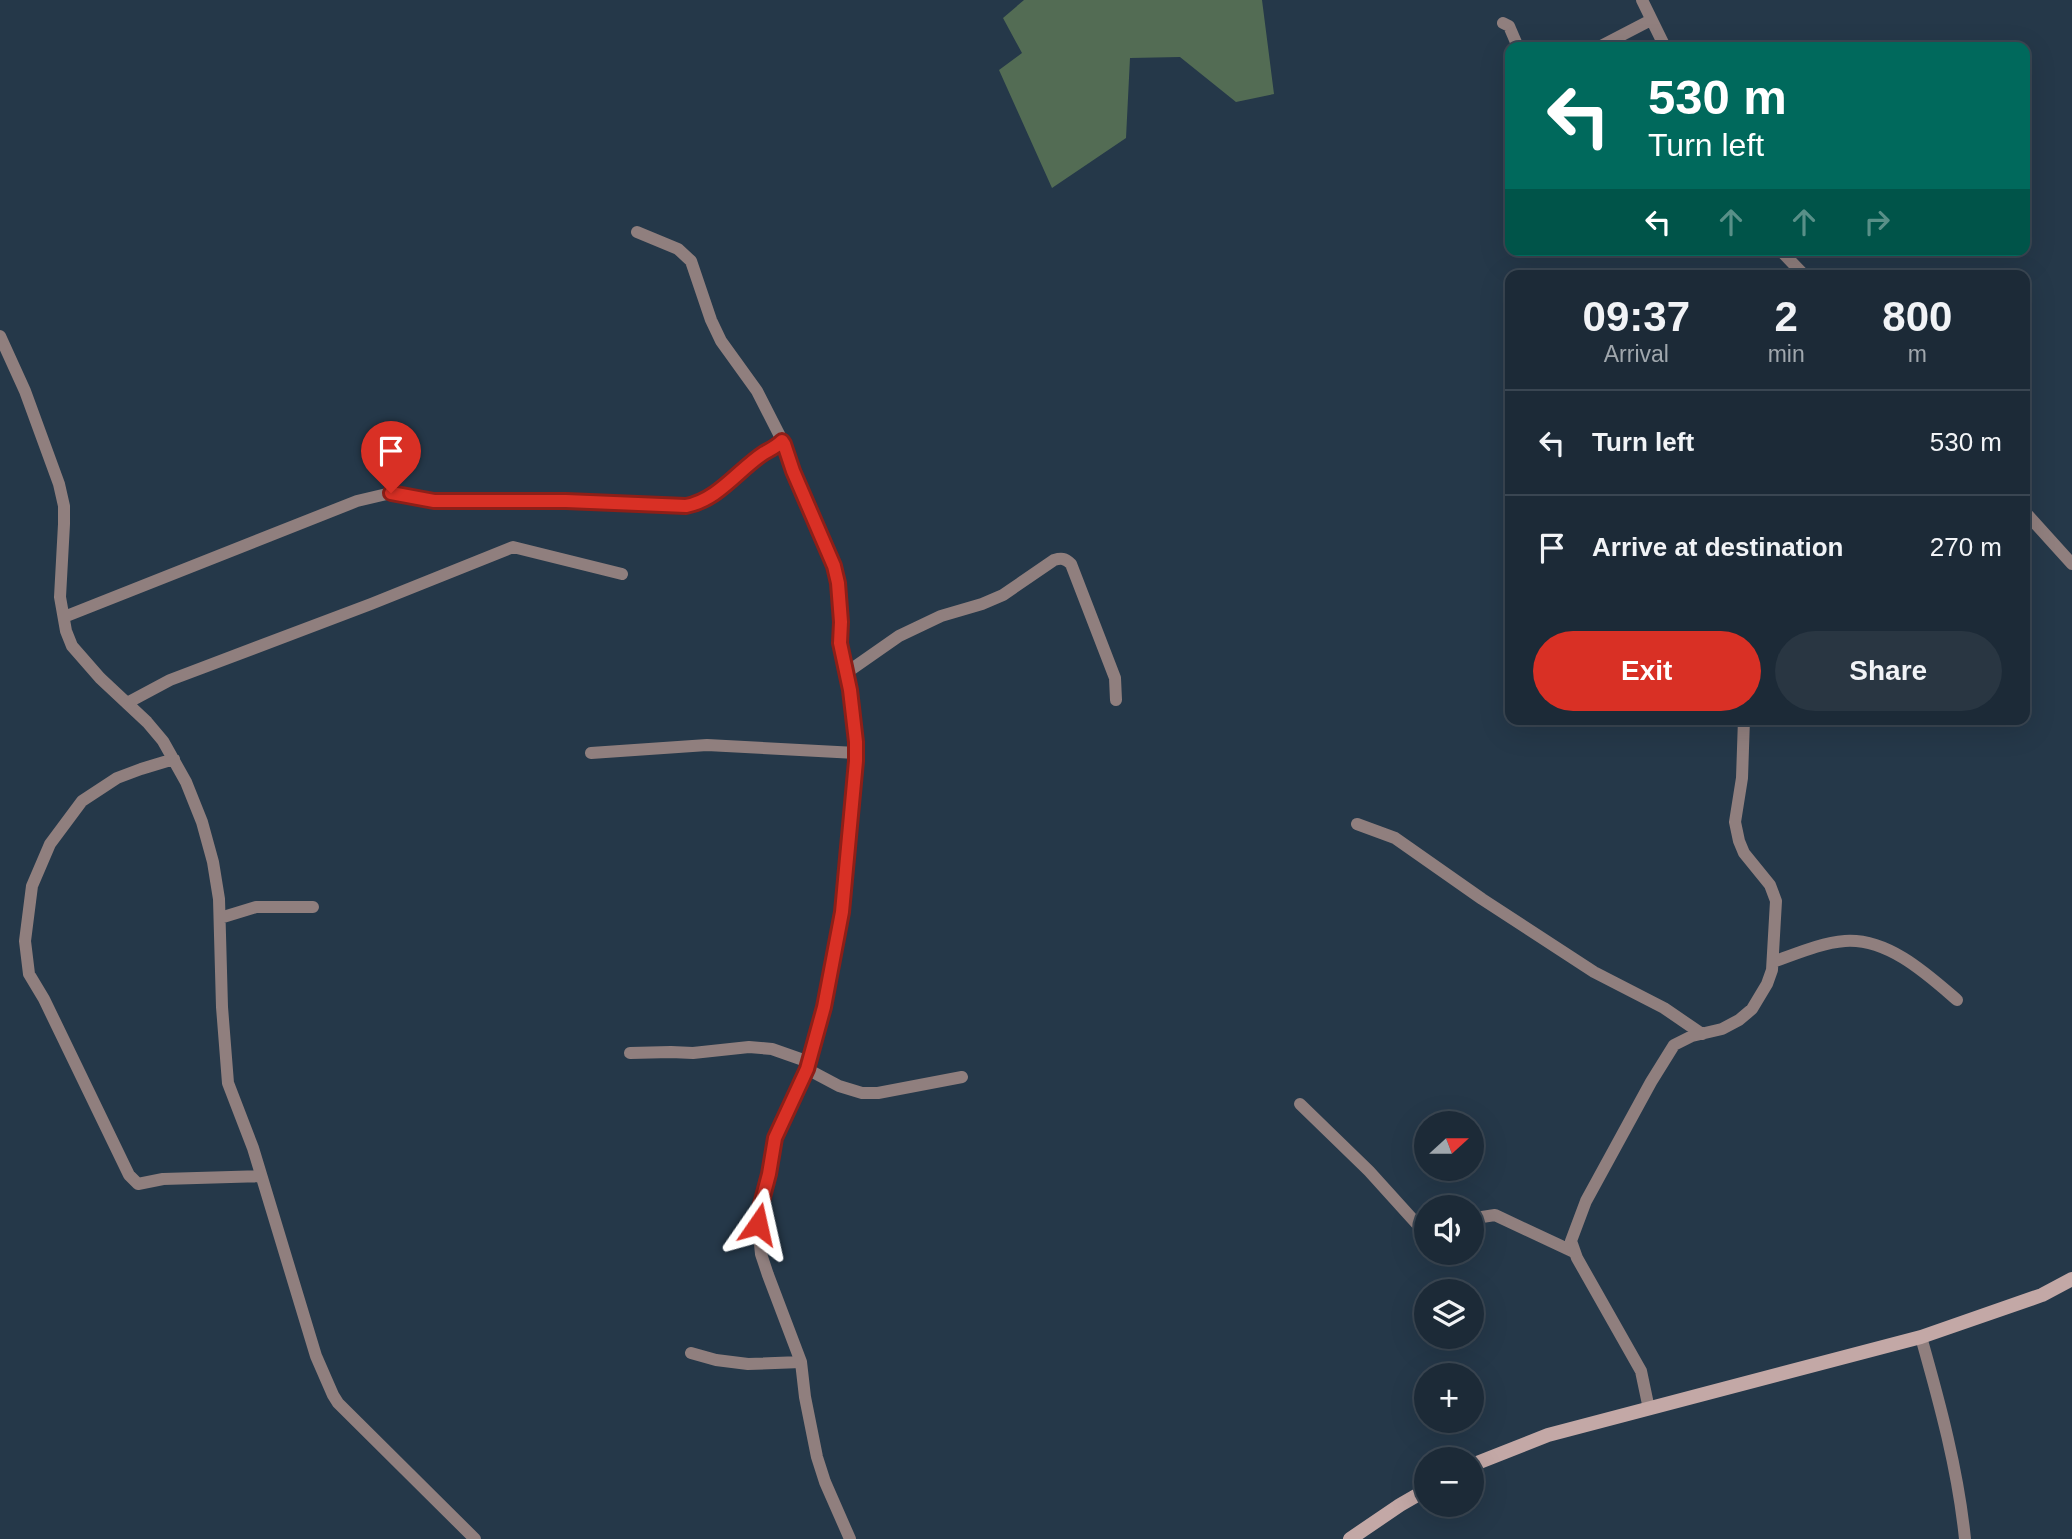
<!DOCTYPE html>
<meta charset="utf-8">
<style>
body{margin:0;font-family:Arial,sans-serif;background:#293642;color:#f1f3f6;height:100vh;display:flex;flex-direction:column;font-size:26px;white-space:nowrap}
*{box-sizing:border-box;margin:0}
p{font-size:23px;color:#a0a7ad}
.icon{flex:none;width:38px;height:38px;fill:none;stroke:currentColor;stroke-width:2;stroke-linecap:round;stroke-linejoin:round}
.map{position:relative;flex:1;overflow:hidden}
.details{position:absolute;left:1505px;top:270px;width:525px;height:455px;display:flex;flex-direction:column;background:#1c2a37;border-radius:14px;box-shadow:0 7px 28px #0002,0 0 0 2px #3a4652}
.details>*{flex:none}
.guide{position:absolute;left:1505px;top:42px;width:525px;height:214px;border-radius:14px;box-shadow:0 7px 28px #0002,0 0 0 2px #3a4652;background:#00695c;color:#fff;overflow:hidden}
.needle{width:46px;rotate:69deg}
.buttons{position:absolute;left:1414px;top:1111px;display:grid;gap:14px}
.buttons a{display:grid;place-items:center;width:70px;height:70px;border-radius:50%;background:#1c2a37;box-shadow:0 7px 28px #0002,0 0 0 2px #3a4652;font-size:35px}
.pin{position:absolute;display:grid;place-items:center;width:60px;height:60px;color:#fff;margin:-72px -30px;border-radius:50% 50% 50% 0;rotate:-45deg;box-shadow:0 0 7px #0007}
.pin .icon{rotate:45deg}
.me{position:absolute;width:77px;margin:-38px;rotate:11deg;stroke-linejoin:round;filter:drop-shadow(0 0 5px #0008)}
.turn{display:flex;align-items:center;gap:24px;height:147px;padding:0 28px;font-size:32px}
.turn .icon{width:91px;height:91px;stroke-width:2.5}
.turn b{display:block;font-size:49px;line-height:60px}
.lanes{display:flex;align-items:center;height:66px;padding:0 28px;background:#0003;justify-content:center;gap:35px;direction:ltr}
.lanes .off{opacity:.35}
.eta{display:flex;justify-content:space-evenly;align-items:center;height:119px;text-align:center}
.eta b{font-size:42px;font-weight:600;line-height:49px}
.action{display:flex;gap:14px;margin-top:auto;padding:14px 28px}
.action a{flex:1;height:80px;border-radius:42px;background:#d93025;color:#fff;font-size:28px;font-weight:600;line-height:80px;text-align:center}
.action a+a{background:#293642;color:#f1f3f6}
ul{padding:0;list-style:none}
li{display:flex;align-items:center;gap:21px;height:105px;padding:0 28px;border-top:2px solid #3a4652}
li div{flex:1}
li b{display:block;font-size:26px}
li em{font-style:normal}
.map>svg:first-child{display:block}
</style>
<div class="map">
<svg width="2072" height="1539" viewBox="0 0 2072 1539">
<rect width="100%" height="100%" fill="#253849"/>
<!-- forest -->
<path fill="#536c54" d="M1024 0H1262L1274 94 1236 102 1180 57 1130 58 1126 138 1052 188 999 70 1022 53 1003 18Z"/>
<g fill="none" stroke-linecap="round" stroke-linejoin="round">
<!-- street -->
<path stroke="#907f7e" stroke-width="12" d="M1642 0 1665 47
M1503 23 1509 26 1518 47
M1599 47 1651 20
M637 232 678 249 691 261 711 320 721 341 757 391 784 444 793 471 834 566 838 583 841 622 840 643 850 690 856 761 842 912 824 1007 807 1069 775 1138 769 1174 759 1212 758 1224 761 1254 768 1275 801 1362 805 1397 817 1457 825 1482 850 1539
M1780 250 1804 275
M0 336 25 391 59 484 64 506V524L60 597 66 631 72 646 100 678 147 722 163 741 186 782 202 822 213 862 219 899 222 1007 228 1083 253 1148 316 1356 333 1395 338 1403 475 1539
M2025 512 2072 564
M64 617 357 501 391 493 434 501H566L686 506C718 500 738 470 764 453 771 449 776 447 782 441
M846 673 899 636 941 616 982 604 1003 595 1054 560C1061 558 1065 558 1071 564L1115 678 1116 700
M127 703 170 680 371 604 513 547 622 574
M591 753 707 745 856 753
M174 759 141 769 117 778 82 801 50 844 32 886 25 941 29 974 44 999 129 1175 138 1184 163 1179 261 1176
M1357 824 1395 838 1482 899 1594 972 1664 1008 1702 1034
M220 918 256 907H313
M1773 962C1796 954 1820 943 1845 941 1888 938 1927 974 1957 1000
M630 1053 671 1052 693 1053 749 1047 772 1049 809 1062
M807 1069 839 1086 862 1093H878L962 1077
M1300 1104 1369 1171 1426 1234
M1472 1224 1482 1217 1495 1215 1574 1252
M1921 1337C1940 1404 1958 1470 1965 1539
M691 1353 716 1360 748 1364 801 1362
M1649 1409 1641 1371 1577 1258 1571 1241 1586 1201 1651 1082 1674 1045 1692 1036 1722 1029 1739 1020 1752 1009 1767 984 1772 970 1776 901 1770 885 1744 853 1739 841 1735 822 1742 778 1744 719"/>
<!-- secondary -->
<path stroke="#c3a8a6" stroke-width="14" d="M1472 1465 1548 1435 1921 1337 2042 1295 2072 1279
M1350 1539 1400 1505 1426 1490"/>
</g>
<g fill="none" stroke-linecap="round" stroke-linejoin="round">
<defs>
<path id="route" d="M391 493 434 501H566L686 506C718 500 738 470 764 453 771 449 776 447 782 441L784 444 793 471 834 566 838 583 841 622 840 643 850 690 856 742V761L842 912 824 1007 807 1069 775 1138 769 1174 759 1212 758 1224"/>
</defs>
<!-- route casing -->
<use href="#route" stroke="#8d1f18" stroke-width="18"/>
<!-- route -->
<use href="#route" stroke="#d93025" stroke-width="12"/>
</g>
</svg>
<div class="buttons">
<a><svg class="needle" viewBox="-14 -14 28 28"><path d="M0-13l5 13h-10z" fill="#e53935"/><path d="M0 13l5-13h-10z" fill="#a0a7ad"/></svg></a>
<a><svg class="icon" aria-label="sound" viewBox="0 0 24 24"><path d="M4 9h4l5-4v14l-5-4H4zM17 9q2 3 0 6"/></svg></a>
<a><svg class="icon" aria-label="layers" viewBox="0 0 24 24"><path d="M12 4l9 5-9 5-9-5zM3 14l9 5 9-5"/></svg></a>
<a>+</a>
<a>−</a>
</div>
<div class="pin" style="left:391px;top:493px;background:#d93025"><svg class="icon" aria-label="arrive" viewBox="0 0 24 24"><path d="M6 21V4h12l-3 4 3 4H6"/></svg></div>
<svg class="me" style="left:758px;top:1224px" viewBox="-20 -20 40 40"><path d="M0-17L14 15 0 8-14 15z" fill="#d93025" stroke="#fff" stroke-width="4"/></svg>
<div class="guide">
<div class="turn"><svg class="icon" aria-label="left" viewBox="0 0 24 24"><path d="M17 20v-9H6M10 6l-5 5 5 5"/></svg><div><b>530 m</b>Turn left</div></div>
<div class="lanes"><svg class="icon" aria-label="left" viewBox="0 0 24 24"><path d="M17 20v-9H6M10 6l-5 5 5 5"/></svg><svg class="icon off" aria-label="ahead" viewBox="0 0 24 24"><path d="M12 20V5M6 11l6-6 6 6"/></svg><svg class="icon off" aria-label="ahead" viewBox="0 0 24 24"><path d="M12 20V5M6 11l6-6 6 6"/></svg><svg class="icon off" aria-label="right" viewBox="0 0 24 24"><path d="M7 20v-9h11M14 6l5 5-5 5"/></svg></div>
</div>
<section class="details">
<div class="eta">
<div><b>09:37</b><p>Arrival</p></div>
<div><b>2</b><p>min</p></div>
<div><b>800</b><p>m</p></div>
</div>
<ul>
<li><svg class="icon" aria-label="left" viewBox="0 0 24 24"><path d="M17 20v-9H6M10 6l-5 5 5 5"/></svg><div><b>Turn left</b></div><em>530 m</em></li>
<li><svg class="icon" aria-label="arrive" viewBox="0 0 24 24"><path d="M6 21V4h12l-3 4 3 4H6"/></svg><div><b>Arrive at destination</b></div><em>270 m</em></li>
</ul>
<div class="action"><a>Exit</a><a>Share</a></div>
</section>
</div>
